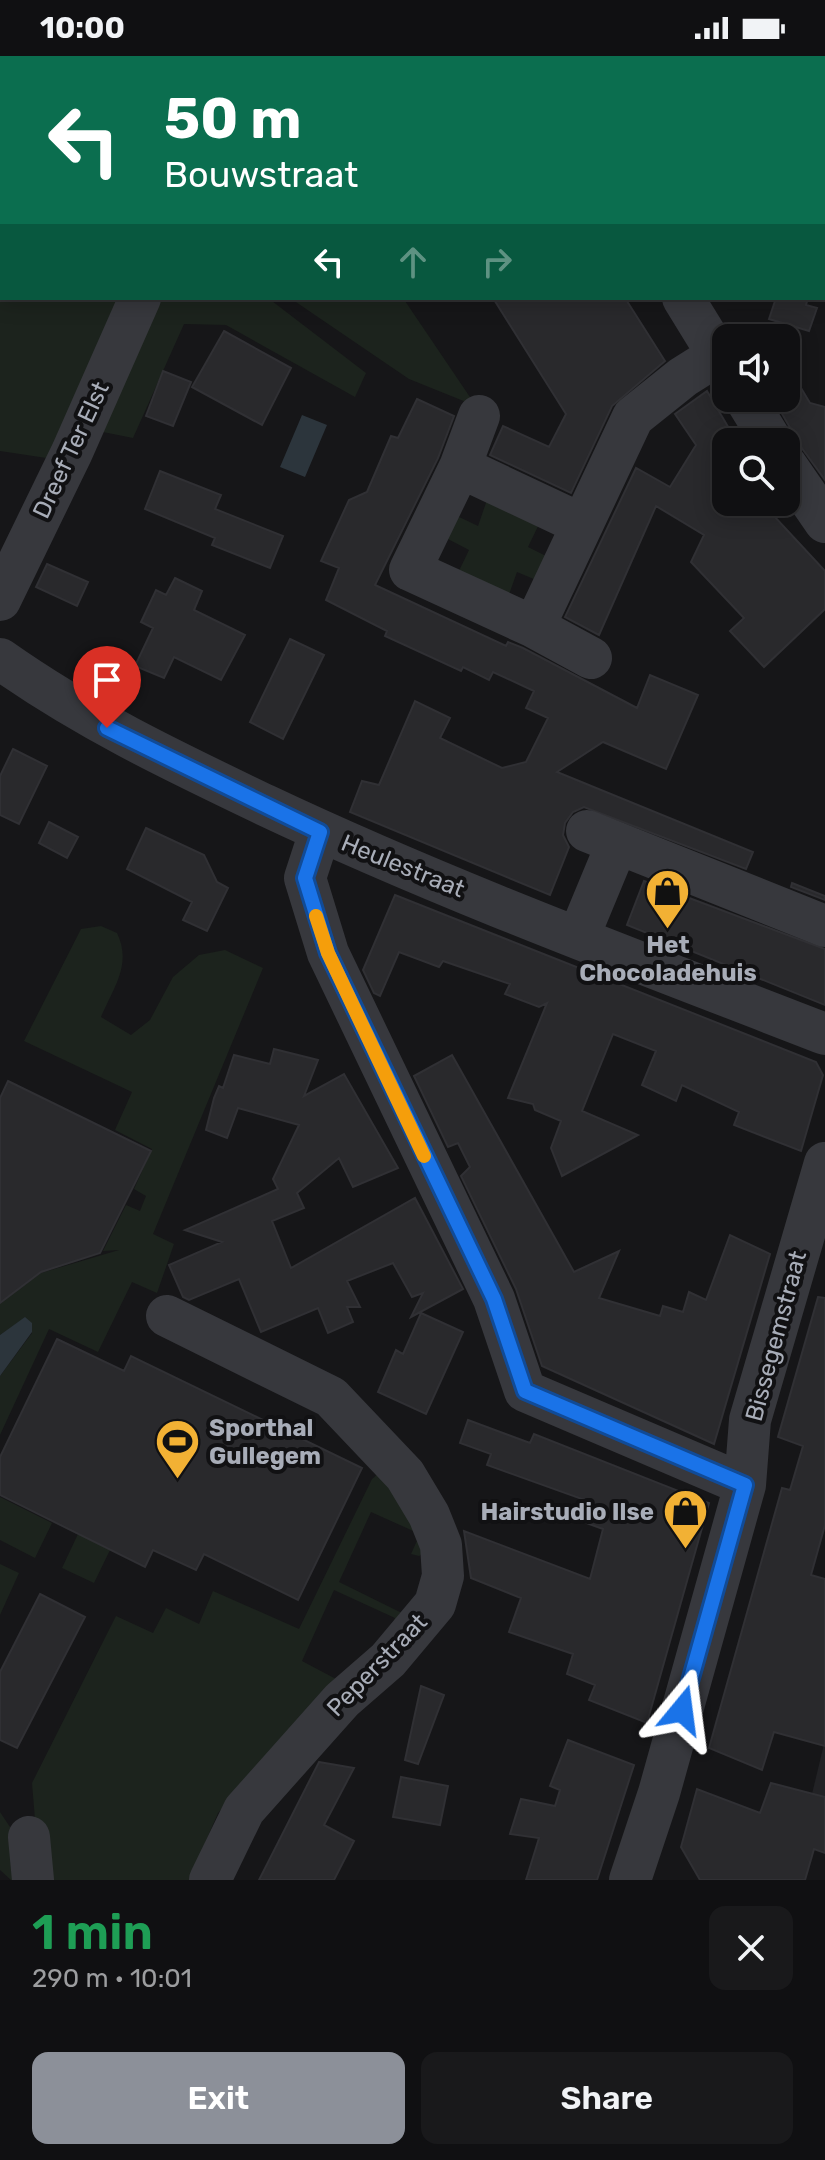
<!DOCTYPE html>
<meta charset="utf-8">
<style>
body{margin:0;font-family:Rubik,sans-serif;background:#19191b;color:#f1f3f6;height:100vh;display:flex;flex-direction:column;font-size:30px;white-space:nowrap}
*{box-sizing:border-box;margin:0}
p{font-size:26px;color:#9c9d9f}
.icon{flex:none;width:44px;height:44px;fill:none;stroke:currentColor;stroke-width:2;stroke-linecap:round;stroke-linejoin:round}
.map{position:relative;height:1824px;overflow:hidden}
.drawer{display:flex;flex-direction:column;background:#101012;flex:1}
.drawer>*{flex:none}
.hud{position:absolute;left:0px;top:0px;width:826px;height:244px;box-shadow:0 4px 20px #0003,0 0 0 2px #303032;background:#0b6e4f;color:#fff;overflow:hidden}
.controls{position:absolute;left:712px;top:268px;display:grid;gap:16px}
.controls a{display:grid;place-items:center;width:88px;height:88px;border-radius:16px;background:#101012;box-shadow:0 4px 20px #0003,0 0 0 2px #303032;font-size:40px}
.pin{position:absolute;display:grid;place-items:center;width:68px;height:68px;color:#fff;margin:-82px -34px;border-radius:50% 50% 50% 0;rotate:-45deg;box-shadow:0 0 8px #0007}
.pin .icon{rotate:45deg}
.me{position:absolute;width:88px;margin:-44px;rotate:16deg;stroke-linejoin:round;filter:drop-shadow(0 0 6px #0008)}
.turn{display:flex;align-items:center;gap:28px;height:168px;padding:0 32px;font-size:36px}
.turn .icon{width:104px;height:104px;stroke-width:2.5}
.turn b{display:block;font-size:56px;line-height:68px}
.lanes{display:flex;align-items:center;height:76px;padding:0 32px;background:#0003;justify-content:center;gap:40px;direction:ltr}
.lanes .off{opacity:.35}
.round{display:grid;place-items:center;flex:none;width:84px;height:84px;border-radius:16px;background:#19191b}
.overview{display:flex;align-items:center;justify-content:space-between;height:136px;padding:0 32px}
h1{font-size:48px;font-weight:600;line-height:60px;color:#1e9e55}
.cta{display:flex;gap:16px;margin-top:auto;padding:16px 32px}
.cta a{flex:1;height:92px;border-radius:16px;background:#8c9099;color:#fff;font-size:32px;font-weight:600;line-height:92px;text-align:center}
.cta a+a{background:#19191b;color:#f1f3f6}
.status{display:flex;justify-content:space-between;align-items:center;height:56px;padding:0 40px;background:#101012;direction:ltr}
.status svg{height:22px;fill:currentColor}
.map>svg:first-child{display:block}
</style>
<div class="status"><b>10:00</b><svg viewBox="0 0 49 12"><path d="M0 12V9h3v3zM5 12V6h3v6zM10 12V3h3v9zM15 12V0h3v12zM26 1h20v11H26zM47 4h2v5h-2z"/></svg></div>
<div class="map">
<svg width="825" height="1824" viewBox="0 0 825 1824">
<rect width="100%" height="100%" fill="#161618"/>
<!-- built -->
<path fill="#222225" d="M825 1684V1741L812 1738Z"/>
<!-- green -->
<path fill="#1c231d" d="M0 49 2 242H122L53 403 0 395Z
M150 242H268L366 317 355 341 226 269 184 268 133 382 93 374Z
M290 242H403L476 350 409 323Z
M488 441 541 464 528 491 550 502 541 526 517 516 507 544 457 519 469 494 446 482 455 459 478 470Z
M101 870 117 877C132 908 114 931 101 961L131 979 150 964 173 921 199 899 225 894 263 912 153 1178 174 1188 157 1237 132 1226 98 1296 49 1273 0 1379V1320L32 1277V1268L25 1262 0 1279V1248L41 1217 119 1194 103 1195 126 1149 140 1155 146 1140 134 1133 152 1093 115 1074 132 1036 24 985 81 873Z
M379 1417C400 1427 430 1471 428 1495L419 1500 411 1498 420 1478 371 1456 339 1526 408 1560 385 1583 395 1562 334 1534 302 1605 336 1623 338 1628 218 1757 189 1824H40L32 1727 116 1560 153 1577 166 1552 199 1568 213 1535 299 1573 372 1423Z
M0 1441 52 1467 35 1502 0 1484Z
M78 1478 110 1494 94 1527 62 1512Z
M0 1508 19 1517 0 1559Z
M0 1756 18 1783 22 1824H11L0 1814Z"/>
<!-- water -->
<path fill="#2c353c" d="M302 359 327 369 305 421 280 411Z
M25 1261 32 1267V1276L0 1320V1279Z"/>
<!-- building -->
<path fill="#29292c" stroke="#303034" stroke-width="2" d="M493 242H625L665 305 612 350 571 437 490 399 503 370 549 391 566 358Z
M776 242H808L806 249 817 252 809 275 769 263Z
M224 275 291 312 262 369 192 331Z
M786 307 810 347 825 351V424L801 391 773 342H786Z
M163 315 191 326 173 370 146 360Z
M707 335 737 386H726V446H761L825 515V553L764 611 730 575 744 562 691 506 704 479 656 450 599 579 565 561 636 412 670 431 696 389 675 358Z
M417 343 454 360 438 402 375 529 506 590 508 586 523 592 637 652 650 619 698 639 666 713 603 686 557 716 753 796 746 813 584 751 573 756 565 767 563 779 569 791 550 839 350 756 362 725 379 729 415 645 450 662 440 682 502 712 526 706 548 662 526 652 534 635 493 616 489 624 463 611 461 615 385 580 387 575 326 544 339 512 321 505 349 444 367 436 391 380 398 382Z
M160 415 221 439 215 453 283 480 270 512 212 489 215 482 145 453Z
M47 508 88 526 77 550 36 531Z
M175 522 202 535 194 554 245 579 221 624 174 601 164 622 135 610 153 572 141 566 156 534 166 539Z
M290 583 324 599 283 683 250 666Z
M13 693 47 710 19 768 0 759V720Z
M49 766 78 781 67 802 39 787Z
M146 772 204 799 217 826 228 832 207 875 183 864 192 846 127 813Z
M644 825 825 893V949L627 869Z
M792 827 825 840V844L791 831Z
M395 839 816 1006 823 1019 801 1095 734 1069 739 1056 682 1029 676 1045 642 1029 656 995 613 978 582 1055 638 1079 562 1120 551 1092 561 1065 535 1054 533 1048 508 1042 547 947 539 951 505 938 510 928 443 905 439 911 399 896 380 940 374 937 363 914Z
M274 993 318 1004 304 1040 344 1018 398 1112 353 1131 339 1102 297 1137 304 1152 272 1165 291 1212 415 1142 463 1233 411 1261 423 1237 412 1241 393 1207 347 1225 360 1251H347L353 1266 328 1277 318 1252 261 1276 239 1223 189 1244 183 1241 169 1209 222 1186 185 1174 278 1133 273 1123 299 1069 238 1052 227 1082 206 1074 214 1042 219 1030 223 1032 234 999 270 1008Z
M452 999 574 1216 619 1195 599 1242 660 1260 663 1250 683 1256 689 1236 706 1244 730 1179 770 1198 714 1388 542 1310 516 1233 461 1120 470 1111 458 1087 448 1091 414 1020Z
M8 1025 151 1095 100 1197 41 1216 0 1247V1042Z
M818 1241 825 1242V1469L811 1519 825 1523V1690L774 1676 762 1714 709 1692 782 1432 790 1434 803 1390 778 1381Z
M421 1257 463 1276 426 1358 378 1336 396 1294 403 1298Z
M57 1283 124 1315 131 1300 362 1412 298 1544 204 1498 196 1514 153 1494 145 1511 0 1439V1401Z
M468 1364 530 1387 534 1378 709 1447 647 1667 589 1644 595 1629 567 1618 573 1598 509 1576 521 1542 471 1522 464 1475 590 1523 603 1473 578 1464 585 1444 487 1409 491 1398 460 1387Z
M40 1538 85 1561 17 1692 0 1684V1616Z
M421 1630 444 1639 418 1708 405 1704Z
M568 1684 634 1709 597 1824H526L539 1782 510 1778 521 1743 555 1750 560 1734 550 1730Z
M319 1706 354 1712 324 1769 354 1785 334 1824H259Z
M401 1721 448 1730 440 1769 393 1761Z
M771 1727 825 1741V1797L814 1793 805 1824H700L681 1791 697 1733 760 1757Z"/>
<g fill="none" stroke-linecap="round" stroke-linejoin="round">
<!-- minor -->
<path stroke="#37383d" stroke-width="42" d="M529 0 530 2
M235 2 236 0
M683 242 726 312
M745 342 772 386
M479 360 460 411 410 514 534 571 591 602
M786 409 825 466
M460 411 581 468
M0 544 72 396 140 242
M534 571 633 361 683 321 718 299
M0 603C85 663 171 704 265 749 447 835 637 905 825 978
M587 775 825 870
M320 776 305 822 328 897 494 1243 525 1335 745 1429
M578 882 617 788
M167 1260 331 1341 405 1419 429 1459 441 1489 443 1520 435 1548 388 1604 342 1644 244 1754 210 1824
M29 1781 33 1824
M630 1824 659 1737 745 1429 750 1364 825 1107"/>
</g>
<g fill="none" stroke-linecap="round" stroke-linejoin="round">
<defs>
<path id="route" d="M107 672 320 776 305 822 328 897 494 1243 525 1335 745 1429 682 1654"/>
</defs>
<!-- route casing -->
<use href="#route" stroke="#114b97" stroke-width="20"/>
<!-- route -->
<use href="#route" stroke="#1a73e8" stroke-width="14"/>
<!-- slow -->
<path stroke="#f59e0b" stroke-width="14" d="M316 860 328 897 424 1100"/>
</g>
<!-- icons -->
<defs>
<symbol id="shop-pin" viewBox="-11 -11 22 30"><path d="M0 17L-7.5 6A9.5 9.5 0 1 1 7.5 6Z" fill="#f2b134" stroke="#111113"/><path d="M-5-2.5h2.3a2.7 3.5 0 0 1 5.4 0H5L5.5 6h-11ZM-1.5-2.5h3a1.5 2.3 0 0 0-3 0Z" fill="#111"/></symbol>
<symbol id="stadium-pin" viewBox="-11 -11 22 30"><path d="M0 17L-7.5 6A9.5 9.5 0 1 1 7.5 6Z" fill="#f2b134" stroke="#111113"/><path d="M0-5a6.5 5 0 1 0 0 10a6.5 5 0 1 0 0-10ZM-3.5-1.8h7v3.6h-7Z" fill="#111"/></symbol>
</defs>
<g fill-rule="evenodd">
<use href="#shop-pin" x="642" y="810" width="51" height="69"/>
<use href="#stadium-pin" x="152" y="1360" width="51" height="69"/>
<use href="#shop-pin" x="660" y="1430" width="51" height="69"/>
</g>
<g text-anchor="middle" dominant-baseline="central" stroke-width="8" stroke-linejoin="round" paint-order="stroke">
<!-- street labels -->
<g font-size="24" fill="#a8adb8" stroke="#111113">
<text transform="translate(71 394) rotate(-65)">Dreef Ter Elst</text>
<text transform="translate(403 810) rotate(22)">Heulestraat</text>
<text transform="translate(776 1280) rotate(-75)">Bissegemstraat</text>
<text transform="translate(377 1609) rotate(-46)">Peperstraat</text>
</g>
<!-- poi labels -->
<g font-size="24" font-weight="bold" fill="#a8adb8" stroke="#111113">
<text x="668" y="889">Het<tspan x="668" dy="28">Chocoladehuis</tspan></text>
<text x="209" y="1372" text-anchor="start">Sporthal<tspan x="209" dy="28">Gullegem</tspan></text>
<text x="654" y="1456" text-anchor="end">Hairstudio Ilse</text>
</g>
</g>
</svg>
<div class="controls">
<a><svg class="icon" aria-label="sound" viewBox="0 0 24 24"><path d="M4 9h4l5-4v14l-5-4H4zM17 9q2 3 0 6"/></svg></a>
<a><svg class="icon" aria-label="search" viewBox="0 0 24 24"><circle cx="10" cy="10" r="6"/><path d="M15 15l6 6"/></svg></a>
</div>
<div class="pin" style="left:107px;top:672px;background:#d93025"><svg class="icon" aria-label="arrive" viewBox="0 0 24 24"><path d="M6 21V4h12l-3 4 3 4H6"/></svg></div>
<svg class="me" style="left:682px;top:1654px" viewBox="-20 -20 40 40"><path d="M0-17L14 15 0 8-14 15z" fill="#1a73e8" stroke="#fff" stroke-width="4"/></svg>
<div class="hud">
<div class="turn"><svg class="icon" aria-label="left" viewBox="0 0 24 24"><path d="M17 20v-9H6M10 6l-5 5 5 5"/></svg><div><b>50 m</b>Bouwstraat</div></div>
<div class="lanes"><svg class="icon" aria-label="left" viewBox="0 0 24 24"><path d="M17 20v-9H6M10 6l-5 5 5 5"/></svg><svg class="icon off" aria-label="ahead" viewBox="0 0 24 24"><path d="M12 20V5M6 11l6-6 6 6"/></svg><svg class="icon off" aria-label="right" viewBox="0 0 24 24"><path d="M7 20v-9h11M14 6l5 5-5 5"/></svg></div>
</div>
</div>
<section class="drawer">
<div class="overview"><div><h1>1 min</h1><p>290 m · 10:01</p></div><a class="round"><svg class="icon" aria-label="close" viewBox="0 0 24 24"><path d="M6 6l12 12M18 6L6 18"/></svg></a></div>
<div class="cta"><a>Exit</a><a>Share</a></div>
</section>
